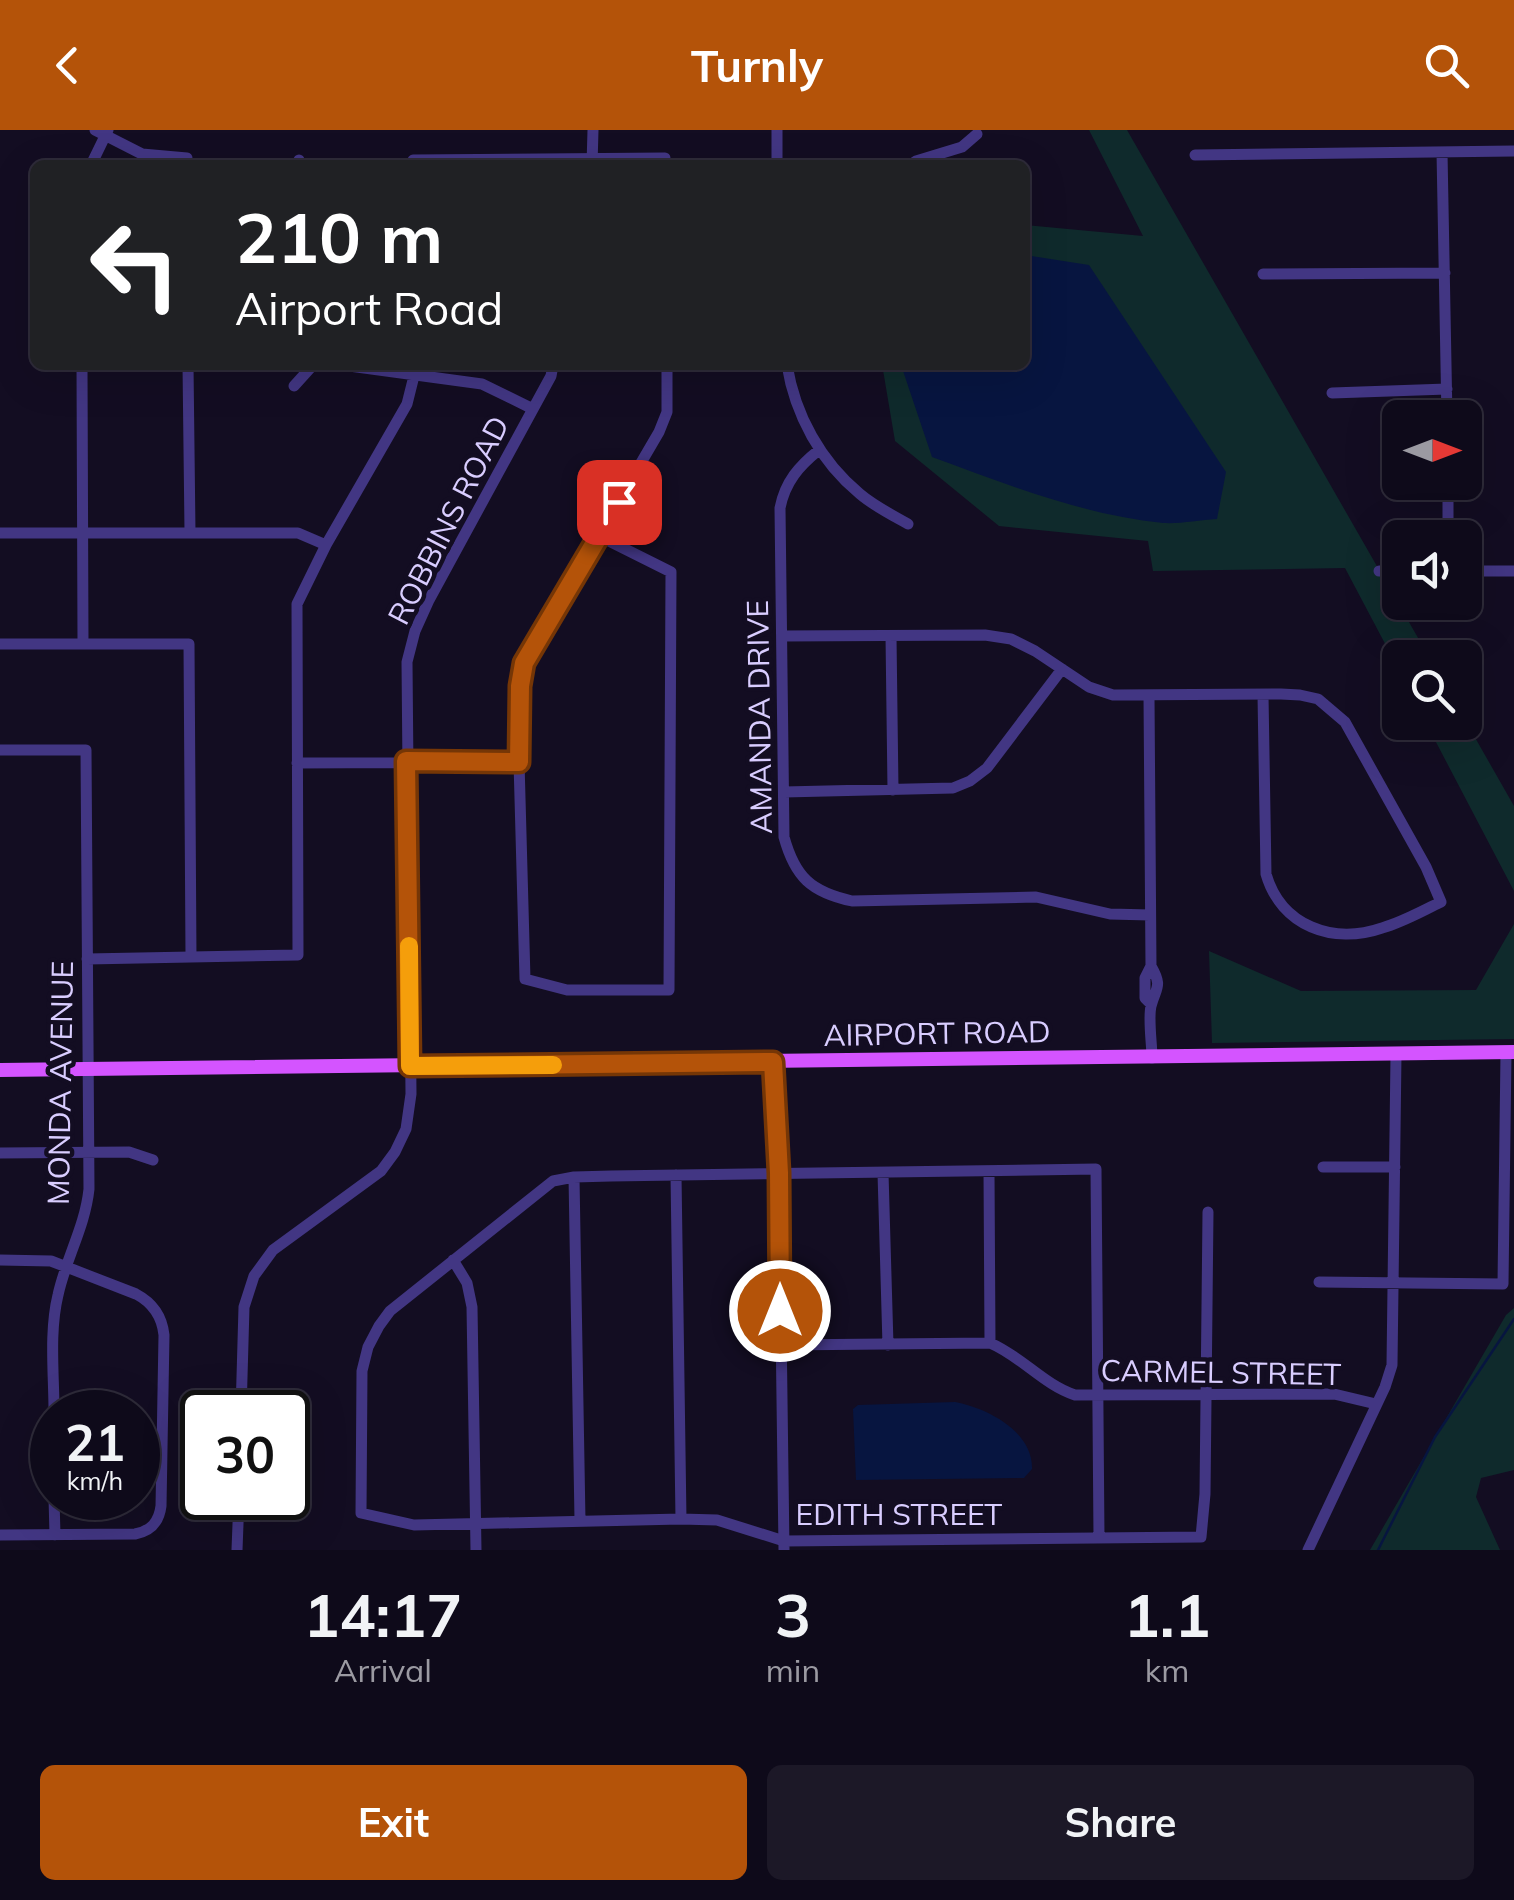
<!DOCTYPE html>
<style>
body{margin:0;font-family:Mulish,sans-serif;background:#1c1827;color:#f1f3f6;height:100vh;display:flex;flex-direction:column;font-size:38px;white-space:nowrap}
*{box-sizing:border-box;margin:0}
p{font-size:32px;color:#9b9aa2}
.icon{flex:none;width:55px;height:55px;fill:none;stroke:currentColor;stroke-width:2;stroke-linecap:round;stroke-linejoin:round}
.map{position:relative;height:1420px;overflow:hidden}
.details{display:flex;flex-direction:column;background:#0e0a1a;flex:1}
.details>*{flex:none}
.banner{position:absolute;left:30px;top:30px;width:1000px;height:210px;border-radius:15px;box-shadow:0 10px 40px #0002,0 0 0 2px #2e2b39;background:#202124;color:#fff;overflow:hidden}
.needle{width:65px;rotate:90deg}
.controls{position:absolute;left:1382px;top:270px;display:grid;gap:20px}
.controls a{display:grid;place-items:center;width:100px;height:100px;border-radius:15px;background:#0e0a1a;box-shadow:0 10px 40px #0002,0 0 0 2px #2e2b39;font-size:50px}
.speed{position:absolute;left:30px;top:1260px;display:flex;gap:20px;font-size:50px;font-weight:700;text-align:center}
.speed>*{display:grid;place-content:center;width:130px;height:130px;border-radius:50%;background:#0e0a1a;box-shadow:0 10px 40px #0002,0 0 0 2px #2e2b39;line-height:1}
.speed small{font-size:25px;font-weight:400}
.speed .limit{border:5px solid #111;border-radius:15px;background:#fff;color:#111}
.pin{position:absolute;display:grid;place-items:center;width:85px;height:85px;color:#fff;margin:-42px;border-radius:20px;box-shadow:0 5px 15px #0006}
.me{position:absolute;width:110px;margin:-55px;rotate:0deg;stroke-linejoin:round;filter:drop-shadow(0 0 8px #0008)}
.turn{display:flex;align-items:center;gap:35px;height:210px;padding:0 40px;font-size:45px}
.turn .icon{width:130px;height:130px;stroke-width:2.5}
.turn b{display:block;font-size:70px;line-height:85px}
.eta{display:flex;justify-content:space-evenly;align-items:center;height:170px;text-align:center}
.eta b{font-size:60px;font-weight:700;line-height:70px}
.button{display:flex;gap:20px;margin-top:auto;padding:20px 40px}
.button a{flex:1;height:115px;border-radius:15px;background:#b45309;color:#fff;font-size:40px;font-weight:700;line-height:115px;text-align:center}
.button a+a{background:#1c1827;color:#f1f3f6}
header{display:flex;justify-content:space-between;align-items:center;height:130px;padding:0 40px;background:#b45309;color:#fff;font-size:45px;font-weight:700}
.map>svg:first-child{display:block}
</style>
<header><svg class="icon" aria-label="back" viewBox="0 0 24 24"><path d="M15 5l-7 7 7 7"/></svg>Turnly<svg class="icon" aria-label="search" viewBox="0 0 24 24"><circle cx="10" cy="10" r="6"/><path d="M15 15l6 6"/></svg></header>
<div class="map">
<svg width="1514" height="1420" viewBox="0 0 1514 1420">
<rect width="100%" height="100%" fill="#130d22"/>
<!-- green -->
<path fill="#0f2a2c" d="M1089 0H1127L1429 527 1400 528V542L1345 438 1153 441 1148 411 999 396 895 311 883 240 884 235H1025V95L1143 106Z
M1465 590 1514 676V761L1426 593 1465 592Z
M1514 794V909L1212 913 1209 821 1301 861 1476 860Z
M1514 1178V1340L1481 1348 1476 1367 1500 1420H1370L1506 1185Z"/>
<!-- water -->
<path fill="#071540" d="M1025 125 1089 135 1226 342 1217 389C1199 390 1180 394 1163 393 1083 385 1006 354 932 327L901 235H1025Z
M955 1272C987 1278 1033 1301 1032 1339L1024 1348 856 1350 853 1279 858 1275Z"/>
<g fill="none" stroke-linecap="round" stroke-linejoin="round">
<!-- stream -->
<path stroke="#071540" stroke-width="2.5" d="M1378 1420 1435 1307 1514 1189"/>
<!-- minor -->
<path stroke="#423683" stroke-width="11" d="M95 0 142 24 187 28V35
M777 0V35
M1442 22 1447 288
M1195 25 1514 21
M413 30 665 28
M91 35 108 0
M299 35V30
M592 35 593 0
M910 35 916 31 962 17 977 4
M1263 144 1445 143
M82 235 83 513
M188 235 190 402
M342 235 482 254 533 279
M787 235C795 285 821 332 860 364 874 376 892 385 908 394
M294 256 313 235
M1332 263 1447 259
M819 320C799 336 785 352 780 378L784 707C795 747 811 762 852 771L1036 767 1110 784 1150 785
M1448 352V408
M0 403H298L326 415
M599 406 671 442 669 860H567L525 849 519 632 520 555 524 533 659 302 667 282V235
M1379 441H1400
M1465 441H1514
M783 506 985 505 1011 509 1035 521 1089 557 1113 565 1281 564 1300 565 1318 569 1345 592 1426 737 1441 772C1422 781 1403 792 1382 798 1333 815 1281 796 1266 744L1263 565
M891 506 893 660
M0 514H189L191 827
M1149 566 1151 836C1163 857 1156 857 1151 876 1148 889 1152 914 1152 928
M0 620H86L89 1059C85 1097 66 1128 58 1165 49 1202 54 1244 54 1282
M297 633 519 632
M784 662 953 658 970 651 987 638 1062 539
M87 829 298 825 297 474 326 415 407 274 414 246
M1151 836 1145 848V868L1151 874
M773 932 779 1043 784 1420
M0 1023 129 1022 153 1030
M1323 1037H1395
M989 1041 990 1213
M883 1043 888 1215
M676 1045 681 1389
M574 1047 580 1390
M0 1130 51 1131 136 1164C153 1173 162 1186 164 1205L161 1376C159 1392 151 1401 135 1404L0 1405
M453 1130 467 1153 472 1177 476 1420
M1319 1152 1503 1154 1506 923
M781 1215 990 1213C1021 1226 1044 1255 1075 1265L1334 1264 1376 1274
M241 1282 244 1177 254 1146 273 1120 381 1041 395 1022 406 999 411 964 407 532 415 501 429 470 533 279 551 246 553 235
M54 1368 55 1405
M1099 1407 1096 1039 611 1046 574 1047 553 1051 390 1181 379 1196 368 1217 362 1241 361 1383 414 1395 681 1389 717 1390 784 1411 1201 1407 1205 1364 1208 1082
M237 1420 239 1368
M1308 1420 1385 1257 1392 1235 1396 925"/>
<!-- major -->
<path stroke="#d454ff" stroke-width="14" d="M0 940 1514 922"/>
</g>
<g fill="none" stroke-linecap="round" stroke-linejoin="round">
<defs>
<path id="route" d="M619 372 524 533 520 556 519 632 406 631 410 936 773 932 779 1043 780 1181"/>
</defs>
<!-- route casing -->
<use href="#route" stroke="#753606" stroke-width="25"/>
<!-- route -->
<use href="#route" stroke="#b45309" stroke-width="18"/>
<!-- slow -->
<path stroke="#f59e0b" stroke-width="18" d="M409 816 410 936 553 935"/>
</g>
<g text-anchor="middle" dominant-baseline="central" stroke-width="9" stroke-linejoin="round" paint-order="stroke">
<!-- street labels -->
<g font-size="30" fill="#d9cdff" stroke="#130d22">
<text transform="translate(448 390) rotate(-63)">ROBBINS ROAD</text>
<text transform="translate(759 587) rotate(-91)">AMANDA DRIVE</text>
<text transform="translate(937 903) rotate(-1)">AIRPORT ROAD</text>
<text transform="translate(60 953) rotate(-89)">MONDA AVENUE</text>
<text transform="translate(1221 1242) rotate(1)">CARMEL STREET</text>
<text x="899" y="1384">EDITH STREET</text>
</g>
</g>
</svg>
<div class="controls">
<a><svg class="needle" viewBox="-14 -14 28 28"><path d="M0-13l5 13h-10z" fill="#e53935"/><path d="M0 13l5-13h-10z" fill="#9b9aa2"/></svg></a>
<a><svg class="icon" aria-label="sound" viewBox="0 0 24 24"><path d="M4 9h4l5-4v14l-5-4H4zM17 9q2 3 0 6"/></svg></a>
<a><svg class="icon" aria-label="search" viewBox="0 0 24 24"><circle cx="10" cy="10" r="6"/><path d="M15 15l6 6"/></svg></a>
</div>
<div class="speed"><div>21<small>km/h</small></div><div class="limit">30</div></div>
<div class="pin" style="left:619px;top:372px;background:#d93025"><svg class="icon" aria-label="arrive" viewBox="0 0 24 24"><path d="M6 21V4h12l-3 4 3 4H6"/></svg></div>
<svg class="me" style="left:780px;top:1181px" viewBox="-20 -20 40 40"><circle r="17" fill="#b45309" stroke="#fff" stroke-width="3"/><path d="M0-11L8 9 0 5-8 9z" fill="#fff"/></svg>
<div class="banner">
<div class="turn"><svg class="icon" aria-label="left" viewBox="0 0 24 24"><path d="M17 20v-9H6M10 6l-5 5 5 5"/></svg><div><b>210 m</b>Airport Road</div></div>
</div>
</div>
<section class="details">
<div class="eta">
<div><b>14:17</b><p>Arrival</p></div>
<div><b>3</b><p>min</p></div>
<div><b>1.1</b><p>km</p></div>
</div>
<div class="button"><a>Exit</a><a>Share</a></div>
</section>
